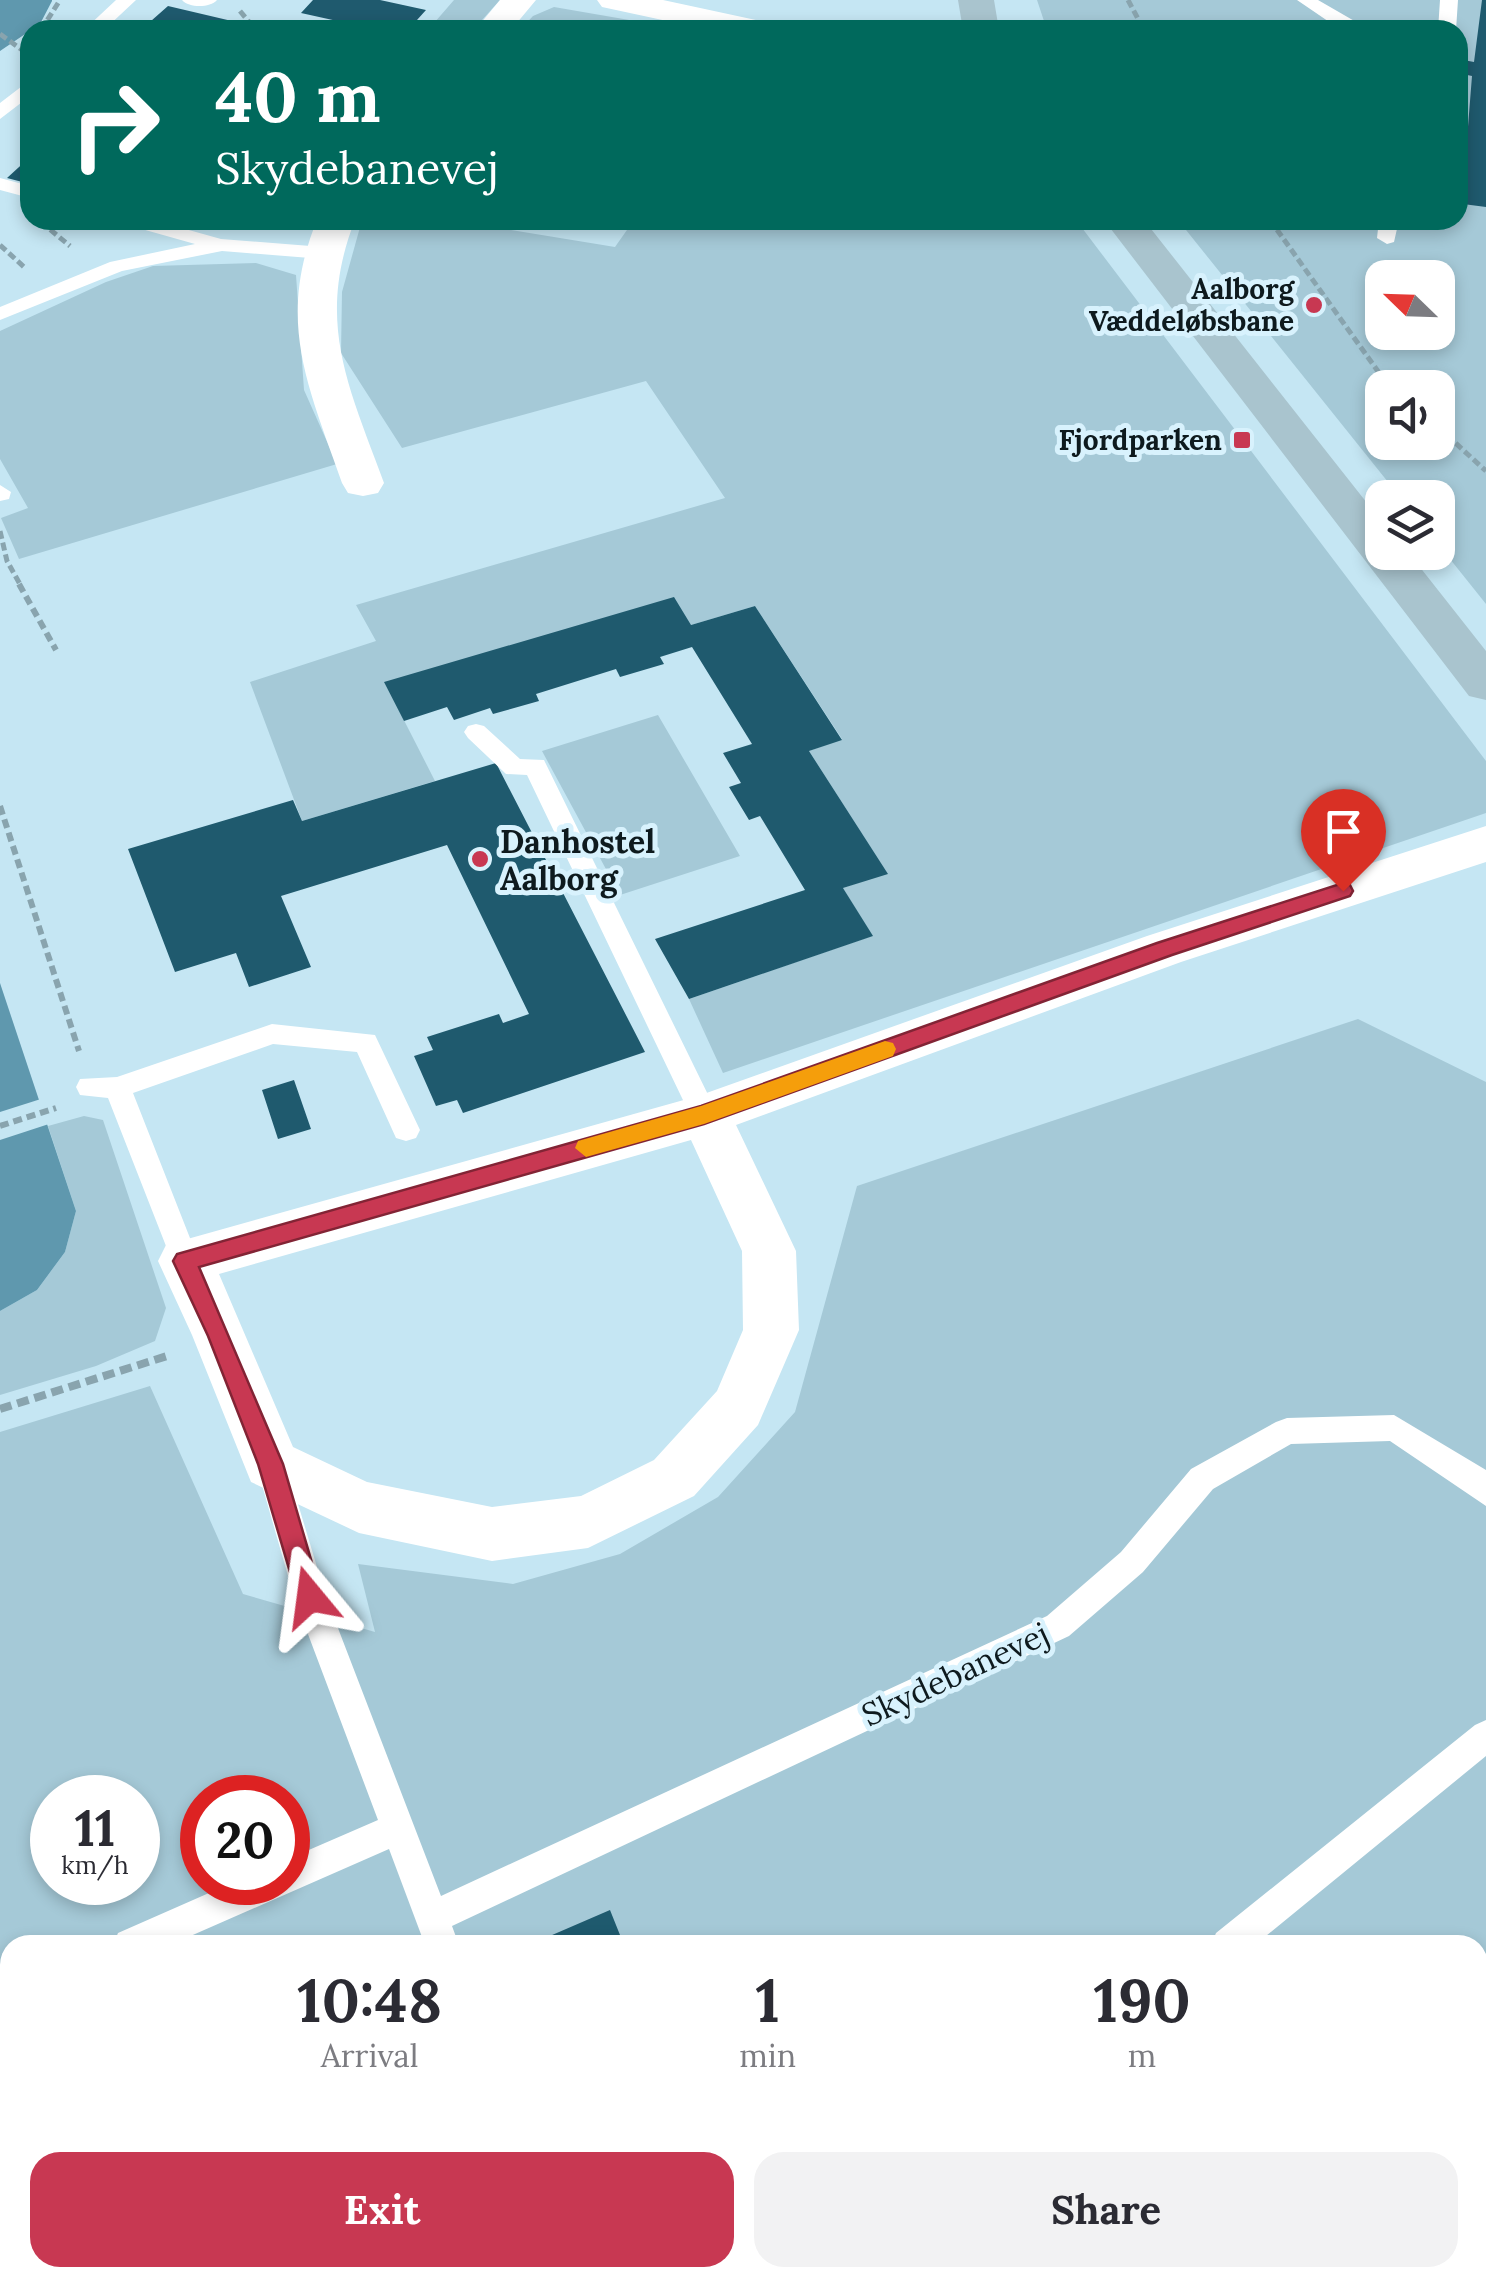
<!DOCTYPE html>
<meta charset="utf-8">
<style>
body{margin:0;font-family:Lora,serif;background:#f2f2f3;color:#2b2b33;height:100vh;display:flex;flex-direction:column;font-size:38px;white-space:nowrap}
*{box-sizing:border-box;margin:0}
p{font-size:32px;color:#7c7c81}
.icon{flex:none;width:55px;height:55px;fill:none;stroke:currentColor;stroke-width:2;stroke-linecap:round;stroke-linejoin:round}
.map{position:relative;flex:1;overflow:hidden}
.sheet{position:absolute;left:0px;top:1935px;width:1488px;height:352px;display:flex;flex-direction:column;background:#fff;border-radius:30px 30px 0 0;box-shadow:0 5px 15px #0003}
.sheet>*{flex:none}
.top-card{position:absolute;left:20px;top:20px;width:1448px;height:210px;border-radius:30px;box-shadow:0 5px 15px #0003;background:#00695c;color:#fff;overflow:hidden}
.needle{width:65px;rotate:293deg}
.tools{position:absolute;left:1365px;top:260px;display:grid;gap:20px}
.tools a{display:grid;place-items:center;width:90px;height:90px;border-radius:20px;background:#fff;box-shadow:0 5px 15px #0003;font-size:50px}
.speed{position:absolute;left:30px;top:1775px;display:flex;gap:20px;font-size:50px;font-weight:700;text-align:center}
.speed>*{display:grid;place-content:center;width:130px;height:130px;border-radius:50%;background:#fff;box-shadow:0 5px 15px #0003;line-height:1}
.speed small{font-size:25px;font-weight:400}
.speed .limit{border:15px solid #d22;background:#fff;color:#111}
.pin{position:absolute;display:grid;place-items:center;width:85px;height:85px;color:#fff;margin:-102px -42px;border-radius:50% 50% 50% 0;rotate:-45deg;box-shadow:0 0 10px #0007}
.pin .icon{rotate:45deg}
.me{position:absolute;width:110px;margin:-55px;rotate:344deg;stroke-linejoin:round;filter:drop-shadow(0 0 8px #0008)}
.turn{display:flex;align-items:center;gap:35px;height:210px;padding:0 30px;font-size:45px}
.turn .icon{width:130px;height:130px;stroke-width:2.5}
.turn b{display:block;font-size:70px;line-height:85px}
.eta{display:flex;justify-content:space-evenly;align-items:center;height:170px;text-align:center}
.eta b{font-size:60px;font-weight:700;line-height:70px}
.button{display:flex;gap:20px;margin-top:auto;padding:20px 30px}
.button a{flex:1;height:115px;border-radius:30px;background:#c83852;color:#fff;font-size:40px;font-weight:700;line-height:115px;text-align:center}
.button a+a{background:#f2f2f3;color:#2b2b33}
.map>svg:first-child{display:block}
</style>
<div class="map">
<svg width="1486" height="2287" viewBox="0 0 1486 2287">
<rect width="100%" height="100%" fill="#c5e6f3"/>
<!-- green -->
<path fill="#a5c9d7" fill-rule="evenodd" d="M454 0H500L473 30H428Z
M1037 0H1486V604L1438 544V498L1400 497 1178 220H1458V30H1047ZM1382 278H1438V332H1382ZM1382 388H1438V442H1382Z
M554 7 687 30H520L533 16Z
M362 220H451L615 247 634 220H1076L1486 761V813L723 1073 689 999 872 936 843 888 887 873 809 751 842 739 755 606 691 625 385 683 435 781 302 821 250 682 376 641 356 605 725 498 646 381 402 448 341 353 342 292Z
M256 263 296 275 304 390 337 464 19 559 1 518 28 508 0 459V331L106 282 153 266Z
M658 715 740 856 620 895 542 751Z
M1358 1019 1486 1082V2287H0V1432L150 1386 243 1594 375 1632 358 1564 513 1584 620 1554 718 1497 795 1412 857 1186ZM52 1798H138V1882H52ZM202 1798H288V1882H202ZM10 1945H1478V2278H10Z
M84 1116 103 1120 166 1308 155 1341 96 1366 0 1395V1311L37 1290 65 1252 76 1211 48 1126Z"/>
<!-- water -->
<path fill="#5f98ae" d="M0 0H52V1L40 24 0 51Z
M0 983 76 1211 65 1252 37 1290 0 1311Z"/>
<!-- pier -->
<path fill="#c5e6f3" d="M44 1098 52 1123 0 1140V1112Z"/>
<!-- building -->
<path fill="#1f5a6e" d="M313 0H380L426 10 408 30H378L301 13Z
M1482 0H1486V207L1463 204 1462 193 1458 192V176L1464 177 1472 76 1458 73V59L1474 62Z
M168 6 236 22 227 30H161L166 25 151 21Z
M30 157V184L7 178Z
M674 597 691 625 755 606 842 740 809 751 888 874 843 888 873 936 689 999 655 939 805 890 760 816 749 820 729 787 741 783 723 753 752 744 692 647 660 657 664 664 620 677 616 669 536 694 539 701 493 714 490 708 454 720 447 707 404 721 384 682Z
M496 763 645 1052 463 1113 457 1100 436 1106 414 1056 433 1050 427 1037 499 1014 503 1023 529 1014 447 845 281 896 311 967 249 987 236 953 175 972 128 849 293 800 302 821Z
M294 1080 311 1129 278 1139 262 1090Z
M610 1910 624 1945H529Z"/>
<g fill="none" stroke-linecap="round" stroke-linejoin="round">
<!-- path-far2 -->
<path stroke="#89a4ae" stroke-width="5" stroke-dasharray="8 4" stroke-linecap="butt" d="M1128 0 1144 30
M240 11 249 22 282 30
M41 30 60 0
M0 34 25 52
M1270 220 1382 377 1394 388
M41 222 70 246
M0 245 24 267
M1438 427 1486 471
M0 531 7 561 21 586"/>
<!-- path-far1 -->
<path stroke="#89a4ae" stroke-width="6" stroke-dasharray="9 5" stroke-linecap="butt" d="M19 584 56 650
M0 806 79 1051
M0 1126 56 1108"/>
<!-- path -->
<path stroke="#89a4ae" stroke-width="8" stroke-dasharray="12 6" stroke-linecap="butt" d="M0 1409 167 1356"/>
<!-- lane -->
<path fill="#fff" fill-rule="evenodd" d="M116 0H136L104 30H84Z
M182 0H217C210 8 189 8 182 0Z
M1297 0H1318L1370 30H1341Z
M1440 0H1458L1456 30H1438Z
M30 80V96L0 119V103Z
M0 178 30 186V198L0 190Z
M121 220H153L221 239 323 247 333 253 323 259 222 251 122 271 0 320V307L110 262 195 244 124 224Z
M1379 220H1399L1394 242 1387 244 1377 238Z
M0 485 11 492 9 499 0 501Z
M476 724 484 726 520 759 544 760 718 1115 714 1123 704 1126 694 1123 527 775 506 774 468 738 464 732 468 726Z
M272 1024 375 1035 420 1130 416 1138 406 1141 396 1138 357 1052 273 1044 133 1093 199 1261 195 1269 185 1273 175 1269 108 1098 80 1095 76 1087 80 1079 117 1077Z
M1394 1415 1486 1470V1506L1390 1441 1291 1444 1213 1489 1143 1572 1069 1636 452 1926 459 1945H425L389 1849 170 1945H113L118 1933 234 1882H288V1859L378 1820 294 1597 256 1464 260 1455 271 1451 282 1455 286 1464 326 1597 441 1896 1047 1616 1121 1552 1191 1469 1276 1422 1287 1418Z
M1486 1720V1756L1255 1945H1211L1216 1933 1475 1725Z
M10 1980V2014L0 2018V1984Z
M265 2278H303L307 2287H269Z
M534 2278H571L575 2287H537Z
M791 2278H837L833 2287H787Z"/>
<!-- street -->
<path fill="#fff" fill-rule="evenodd" d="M500 0H536L511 30H475Z
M597 0H663L770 23 775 30H709L602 7Z
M317 220H355C315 322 349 387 384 483L378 493 363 496 348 493 342 483C308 386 276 321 317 220Z
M1486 826V862L1181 962 736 1125 796 1251 799 1330 758 1425 694 1496 588 1548 492 1561 359 1533 251 1482 192 1335 158 1261 166 1245 698 1096 1147 936ZM691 1140 742 1251 743 1330 717 1391 654 1460 581 1496 492 1507 367 1482 293 1447 219 1274Z"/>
<!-- secondary -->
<path fill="#a9c4ce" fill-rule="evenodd" d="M958 0H994L999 30H963Z
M1104 220H1144L1382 522V552H1408L1486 651V700L1469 696Z"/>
</g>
<!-- route -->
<path fill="#c83852" stroke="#822435" stroke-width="2.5" d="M1343 883 1350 885 1353 891 1350 896 1172 955 704 1124 199 1267 283 1464 322 1597 319 1606 310 1609 300 1606 258 1464 208 1336 173 1261 177 1254 701 1106 1157 943Z"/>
<!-- slow -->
<path fill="#f59e0b" d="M885 1041 893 1043 896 1049 893 1056 704 1124 586 1157 575 1148 578 1141 701 1106Z"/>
<!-- markers -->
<g fill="#c83852" stroke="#d8f2fd" stroke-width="4">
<circle cx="1314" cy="305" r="10"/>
<rect x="1232" y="430" width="20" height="20" rx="5"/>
<circle cx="480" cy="859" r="10"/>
</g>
<g text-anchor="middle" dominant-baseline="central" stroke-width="10" stroke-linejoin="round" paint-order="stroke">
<!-- far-poi labels -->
<g font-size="28" font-weight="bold" fill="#0e1a1e" stroke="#d8f2fd" text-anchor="end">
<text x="1294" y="289">Aalborg<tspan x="1294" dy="32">Væddeløbsbane</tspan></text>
<text x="1222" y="440">Fjordparken</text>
</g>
<!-- poi labels -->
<g font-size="32" font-weight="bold" fill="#0e1a1e" stroke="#d8f2fd" text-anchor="start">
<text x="500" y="841">Danhostel<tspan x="500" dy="37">Aalborg</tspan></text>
</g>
<!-- street labels -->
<g font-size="32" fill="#0e1a1e" stroke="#d8f2fd">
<text transform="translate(955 1674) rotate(-25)">Skydebanevej</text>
</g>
</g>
</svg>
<div class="tools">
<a><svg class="needle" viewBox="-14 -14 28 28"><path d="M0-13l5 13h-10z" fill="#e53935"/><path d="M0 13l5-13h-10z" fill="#7c7c81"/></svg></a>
<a><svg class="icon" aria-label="sound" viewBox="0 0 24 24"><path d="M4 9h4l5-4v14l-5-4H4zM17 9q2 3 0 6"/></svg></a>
<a><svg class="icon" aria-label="layers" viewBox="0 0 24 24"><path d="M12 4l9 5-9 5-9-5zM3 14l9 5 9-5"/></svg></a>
</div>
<div class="speed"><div>11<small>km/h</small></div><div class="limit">20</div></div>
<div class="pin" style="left:1343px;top:891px;background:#d93025"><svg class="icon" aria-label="arrive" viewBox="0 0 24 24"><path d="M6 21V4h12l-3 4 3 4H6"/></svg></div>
<svg class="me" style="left:310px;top:1597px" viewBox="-20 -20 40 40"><path d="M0-17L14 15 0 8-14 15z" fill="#c83852" stroke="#fff" stroke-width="4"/></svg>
<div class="top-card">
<div class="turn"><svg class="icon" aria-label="right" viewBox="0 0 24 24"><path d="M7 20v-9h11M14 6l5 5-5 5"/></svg><div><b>40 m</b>Skydebanevej</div></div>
</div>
<section class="sheet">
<div class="eta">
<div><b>10:48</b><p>Arrival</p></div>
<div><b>1</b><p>min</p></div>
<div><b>190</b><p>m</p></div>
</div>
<div class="button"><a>Exit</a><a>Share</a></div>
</section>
</div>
